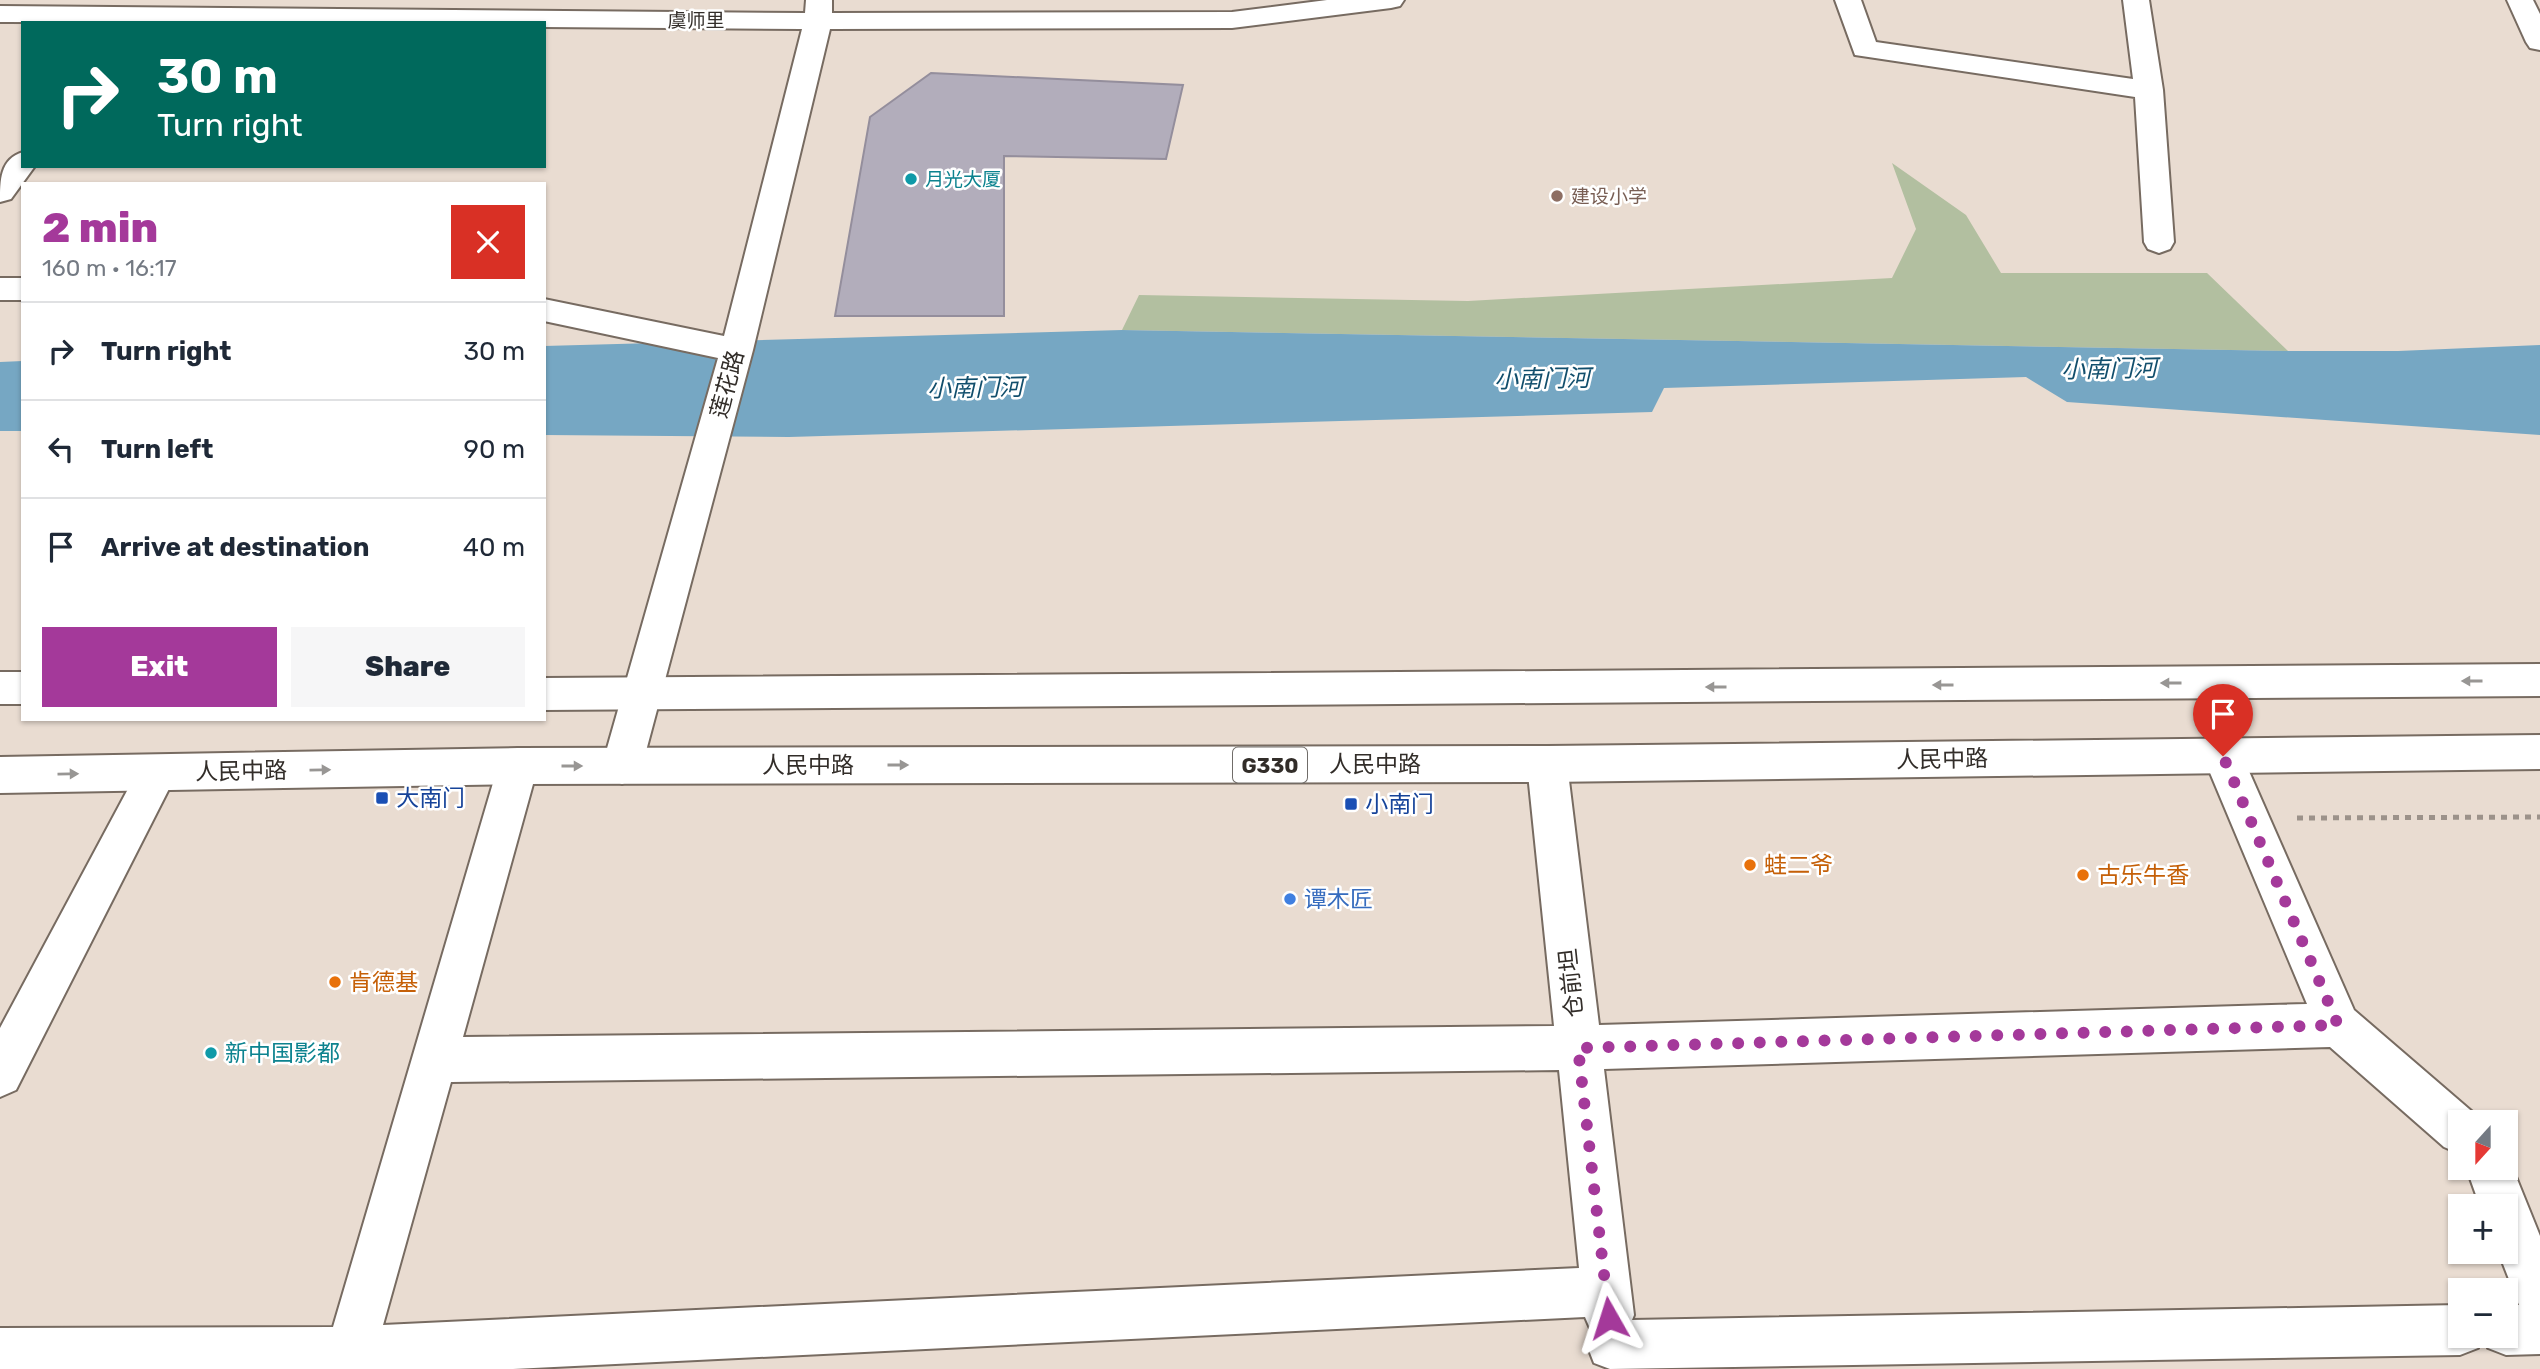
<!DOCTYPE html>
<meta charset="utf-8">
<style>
body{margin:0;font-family:Rubik,"Noto Sans SC",sans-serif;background:#f6f6f7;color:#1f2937;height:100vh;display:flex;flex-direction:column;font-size:26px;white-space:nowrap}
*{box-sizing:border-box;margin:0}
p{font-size:23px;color:#747a83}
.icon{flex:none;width:38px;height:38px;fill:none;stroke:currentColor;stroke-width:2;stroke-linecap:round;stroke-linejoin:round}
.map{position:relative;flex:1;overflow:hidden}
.drawer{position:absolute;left:21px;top:182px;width:525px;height:539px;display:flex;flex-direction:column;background:#fff;border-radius:0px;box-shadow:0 2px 5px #0004}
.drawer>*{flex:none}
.top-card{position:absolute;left:21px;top:21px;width:525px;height:147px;border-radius:0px;box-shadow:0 2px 5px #0004;background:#00695c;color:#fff;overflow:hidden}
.needle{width:46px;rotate:201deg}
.tools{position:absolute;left:2448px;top:1110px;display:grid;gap:14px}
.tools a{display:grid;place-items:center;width:70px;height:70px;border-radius:0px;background:#fff;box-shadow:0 2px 5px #0004;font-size:35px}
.pin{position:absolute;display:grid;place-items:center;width:60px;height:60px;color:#fff;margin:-72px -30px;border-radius:50% 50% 50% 0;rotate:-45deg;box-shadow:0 0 7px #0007}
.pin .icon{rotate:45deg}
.me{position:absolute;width:77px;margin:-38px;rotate:354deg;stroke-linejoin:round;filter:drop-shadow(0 0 5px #0008)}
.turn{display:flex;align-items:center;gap:24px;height:147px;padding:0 21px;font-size:32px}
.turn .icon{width:91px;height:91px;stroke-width:2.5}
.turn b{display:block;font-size:49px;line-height:60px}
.round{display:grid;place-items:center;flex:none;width:74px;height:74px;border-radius:0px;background:#f6f6f7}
.summary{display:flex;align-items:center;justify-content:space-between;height:119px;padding:0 21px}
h1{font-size:42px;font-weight:800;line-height:52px;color:#a4399a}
.primary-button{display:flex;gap:14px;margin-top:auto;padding:14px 21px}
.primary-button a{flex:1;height:80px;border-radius:0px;background:#a4399a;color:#fff;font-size:28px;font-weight:800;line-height:80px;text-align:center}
.primary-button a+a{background:#f6f6f7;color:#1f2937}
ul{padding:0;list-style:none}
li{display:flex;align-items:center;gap:21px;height:98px;padding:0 21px;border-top:2px solid #e0e1e3}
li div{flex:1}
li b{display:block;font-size:26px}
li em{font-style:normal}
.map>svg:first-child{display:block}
</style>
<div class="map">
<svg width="2540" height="1369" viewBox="0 0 2540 1369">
<rect width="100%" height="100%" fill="#e9dcd1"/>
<!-- green -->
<path fill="#b2bfa0" d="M1892 163 1966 215 2001 273H2207L2288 351 1122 330 1139 295 1468 301 1892 278 1916 229Z"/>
<!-- water -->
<path fill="#76a7c3" d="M1122 330 2288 351H2398L2540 345V435L2067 402 2026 377 1664 388 1652 412 789 437 544 435V346Z
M23 361V431H0V362Z"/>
<!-- building -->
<path fill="#b2adbb" stroke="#948e9c" stroke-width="2" d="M931 73 1183 85 1166 159 1004 156V316H835L870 117Z"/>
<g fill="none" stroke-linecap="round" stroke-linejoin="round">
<defs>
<path id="minor" d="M806 0H832V13L1232 12 1327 0H1404L1400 6 1391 8 1232 28 830 29 753 350 642 766 636 778 622 784 608 778 602 766 718 358 544 321V299L724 336 802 29 544 27V23L0 22V6L805 13Z
M1835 0H1861L1876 42 2133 79 2123 0H2149L2163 90 2174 242 2170 249 2159 253 2148 249 2144 242 2135 97 1855 55Z
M23 152V166H35L11 199 0 202C0 180 0 159 23 152Z
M0 278H23V300H0Z
M2223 739 2237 744 2354 1010 2476 1115 2479 1122H2460V1154L2444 1147 2330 1047 1604 1069 1634 1315 1632 1320 2460 1305V1335H2483L2478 1348 2460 1355 1610 1369 1594 1363 1587 1345 1592 1333 1585 1317 513 1369H0V1328L333 1327 498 766 504 754 518 748 532 754 538 766 463 1037 1554 1026 1527 764 1533 752 1547 746 1561 752 1567 764 1599 1025 2307 1004 2203 756 2209 744ZM1559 1070 1579 1268 383 1325 451 1082Z
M157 755 171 761 177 773 16 1090 0 1097V1028L143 761Z
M2506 1152 2540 1236V1354L2506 1355 2488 1348 2483 1335H2506V1305H2519L2498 1251H2506V1206H2480L2466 1167H2506Z"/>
<path id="major" d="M2507 0H2533L2540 14V50L2530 48 2526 42Z"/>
<path id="highway" d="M2540 664V696L544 710V678Z
M0 672H23V704H0Z
M2540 735V769L1547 782 518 784 0 793V757L518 748 1547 746Z"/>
</defs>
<!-- minor casing -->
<use href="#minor" stroke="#776b61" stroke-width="4"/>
<!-- major casing -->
<use href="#major" stroke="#776b61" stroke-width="4"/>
<!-- highway casing -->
<use href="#highway" stroke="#776b61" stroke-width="4"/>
<!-- path -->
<path stroke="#9c928a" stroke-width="5" stroke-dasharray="6 6" stroke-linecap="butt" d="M2297 818 2540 817"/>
<!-- minor -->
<use href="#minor" fill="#fff" fill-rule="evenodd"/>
<!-- major -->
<use href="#major" fill="#fff" fill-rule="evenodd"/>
<!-- highway -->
<use href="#highway" fill="#fff" fill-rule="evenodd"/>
</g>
<!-- one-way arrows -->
<defs><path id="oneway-solid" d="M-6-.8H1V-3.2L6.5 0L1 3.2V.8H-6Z" transform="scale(1.75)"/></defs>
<g fill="#989694">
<use href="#oneway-solid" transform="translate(2472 681) rotate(180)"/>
<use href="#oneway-solid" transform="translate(2171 683) rotate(180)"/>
<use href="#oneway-solid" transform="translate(1943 685) rotate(180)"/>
<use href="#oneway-solid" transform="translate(1716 687) rotate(180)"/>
<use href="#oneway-solid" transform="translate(898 765)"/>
<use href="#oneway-solid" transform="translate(572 766)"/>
<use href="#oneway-solid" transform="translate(320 770) rotate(-1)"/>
<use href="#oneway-solid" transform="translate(68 774) rotate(-1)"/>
</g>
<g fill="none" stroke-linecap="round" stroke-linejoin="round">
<!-- route -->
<path stroke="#a4399a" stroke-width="12" stroke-dasharray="0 21.6" d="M1609 1318 1578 1048 2338 1025 2223 756"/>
</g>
<!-- markers -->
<g fill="#0f9aa8" stroke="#fff" stroke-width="2.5">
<circle cx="911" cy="179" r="7"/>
<circle cx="211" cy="1053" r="7"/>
</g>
<circle fill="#8d6e63" stroke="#fff" stroke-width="2.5" cx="1557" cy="196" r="7"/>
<g fill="#1a4fb4" stroke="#fff" stroke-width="2.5">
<rect x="375" y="791" width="14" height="14" rx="3.5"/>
<rect x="1344" y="797" width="14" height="14" rx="3.5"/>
</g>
<g fill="#e8710a" stroke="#fff" stroke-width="2.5">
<circle cx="1750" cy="865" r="7"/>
<circle cx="2083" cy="875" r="7"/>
<circle cx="335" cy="982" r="7"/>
</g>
<circle fill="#3f7fe0" stroke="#fff" stroke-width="2.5" cx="1290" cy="899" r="7"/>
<g text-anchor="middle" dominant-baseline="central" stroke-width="5" stroke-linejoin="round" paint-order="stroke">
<!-- far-street labels -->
<g font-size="19" fill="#322d29" stroke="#fff">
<text x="696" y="20">虞师里</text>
</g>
<!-- far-culture labels -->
<g font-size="19" fill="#0d838f" stroke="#fff" text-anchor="start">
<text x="925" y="179">月光大厦</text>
</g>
<!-- far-education labels -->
<g font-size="19" fill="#785e54" stroke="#fff" text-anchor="start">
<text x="1571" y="196">建设小学</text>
</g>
<!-- shield labels -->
<rect fill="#fff" stroke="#706c69" stroke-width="2" x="1233" y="747.5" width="74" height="35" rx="5"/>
<g font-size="21" font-weight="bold" fill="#322d29">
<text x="1270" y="765">G330</text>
</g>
<!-- street labels -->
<g font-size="23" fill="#322d29" stroke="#fff">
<text transform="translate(727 384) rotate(-75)">莲花路</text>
<text transform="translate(1942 759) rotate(-1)">人民中路</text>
<text x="1375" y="764">人民中路</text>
<text x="808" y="765">人民中路</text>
<text transform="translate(241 771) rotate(-1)">人民中路</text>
<text transform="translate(1571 983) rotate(-96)">仓前坦</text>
</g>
<!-- transit labels -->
<g font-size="23" fill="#164399" stroke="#fff" text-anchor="start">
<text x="396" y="798">大南门</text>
<text x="1365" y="804">小南门</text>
</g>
<!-- food labels -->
<g font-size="23" fill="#c56008" stroke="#fff" text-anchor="start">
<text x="1764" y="865">蛙二爷</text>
<text x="2097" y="875">古乐牛香</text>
<text x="349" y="982">肯德基</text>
</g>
<!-- shop labels -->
<g font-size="23" fill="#366cbe" stroke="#fff" text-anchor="start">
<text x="1304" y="899">谭木匠</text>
</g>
<!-- culture labels -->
<g font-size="23" fill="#0d838f" stroke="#fff" text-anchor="start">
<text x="225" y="1053">新中国影都</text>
</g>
<!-- water labels -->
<g font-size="24" font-style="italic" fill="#114e6c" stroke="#fff">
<text transform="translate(2109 369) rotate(-1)">小南门河</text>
<text transform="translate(1542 379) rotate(-1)">小南门河</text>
<text transform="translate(975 388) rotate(-1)">小南门河</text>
</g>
</g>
</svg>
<div class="tools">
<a><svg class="needle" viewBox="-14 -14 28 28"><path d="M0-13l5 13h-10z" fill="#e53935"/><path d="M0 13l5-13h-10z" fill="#747a83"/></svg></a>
<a>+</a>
<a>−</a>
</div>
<div class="pin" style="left:2223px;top:756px;background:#d93025"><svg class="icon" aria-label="arrive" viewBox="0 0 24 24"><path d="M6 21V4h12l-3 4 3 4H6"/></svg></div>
<svg class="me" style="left:1609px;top:1318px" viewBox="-20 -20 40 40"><path d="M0-17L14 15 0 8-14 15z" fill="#a4399a" stroke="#fff" stroke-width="4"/></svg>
<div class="top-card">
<div class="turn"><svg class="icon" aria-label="right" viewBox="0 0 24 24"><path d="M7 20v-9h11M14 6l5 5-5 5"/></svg><div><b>30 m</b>Turn right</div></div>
</div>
<section class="drawer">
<div class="summary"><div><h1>2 min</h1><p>160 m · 16:17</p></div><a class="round" style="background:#d93025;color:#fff"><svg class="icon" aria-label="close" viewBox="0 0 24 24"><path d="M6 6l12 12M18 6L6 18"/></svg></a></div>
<ul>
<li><svg class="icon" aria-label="right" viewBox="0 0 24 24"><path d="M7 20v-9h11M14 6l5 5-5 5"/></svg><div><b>Turn right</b></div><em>30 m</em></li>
<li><svg class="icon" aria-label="left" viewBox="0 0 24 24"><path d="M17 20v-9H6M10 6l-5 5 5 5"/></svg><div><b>Turn left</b></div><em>90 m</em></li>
<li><svg class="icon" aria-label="arrive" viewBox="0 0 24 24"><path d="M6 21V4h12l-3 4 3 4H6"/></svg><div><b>Arrive at destination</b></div><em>40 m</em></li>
</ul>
<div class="primary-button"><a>Exit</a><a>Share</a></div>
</section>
</div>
